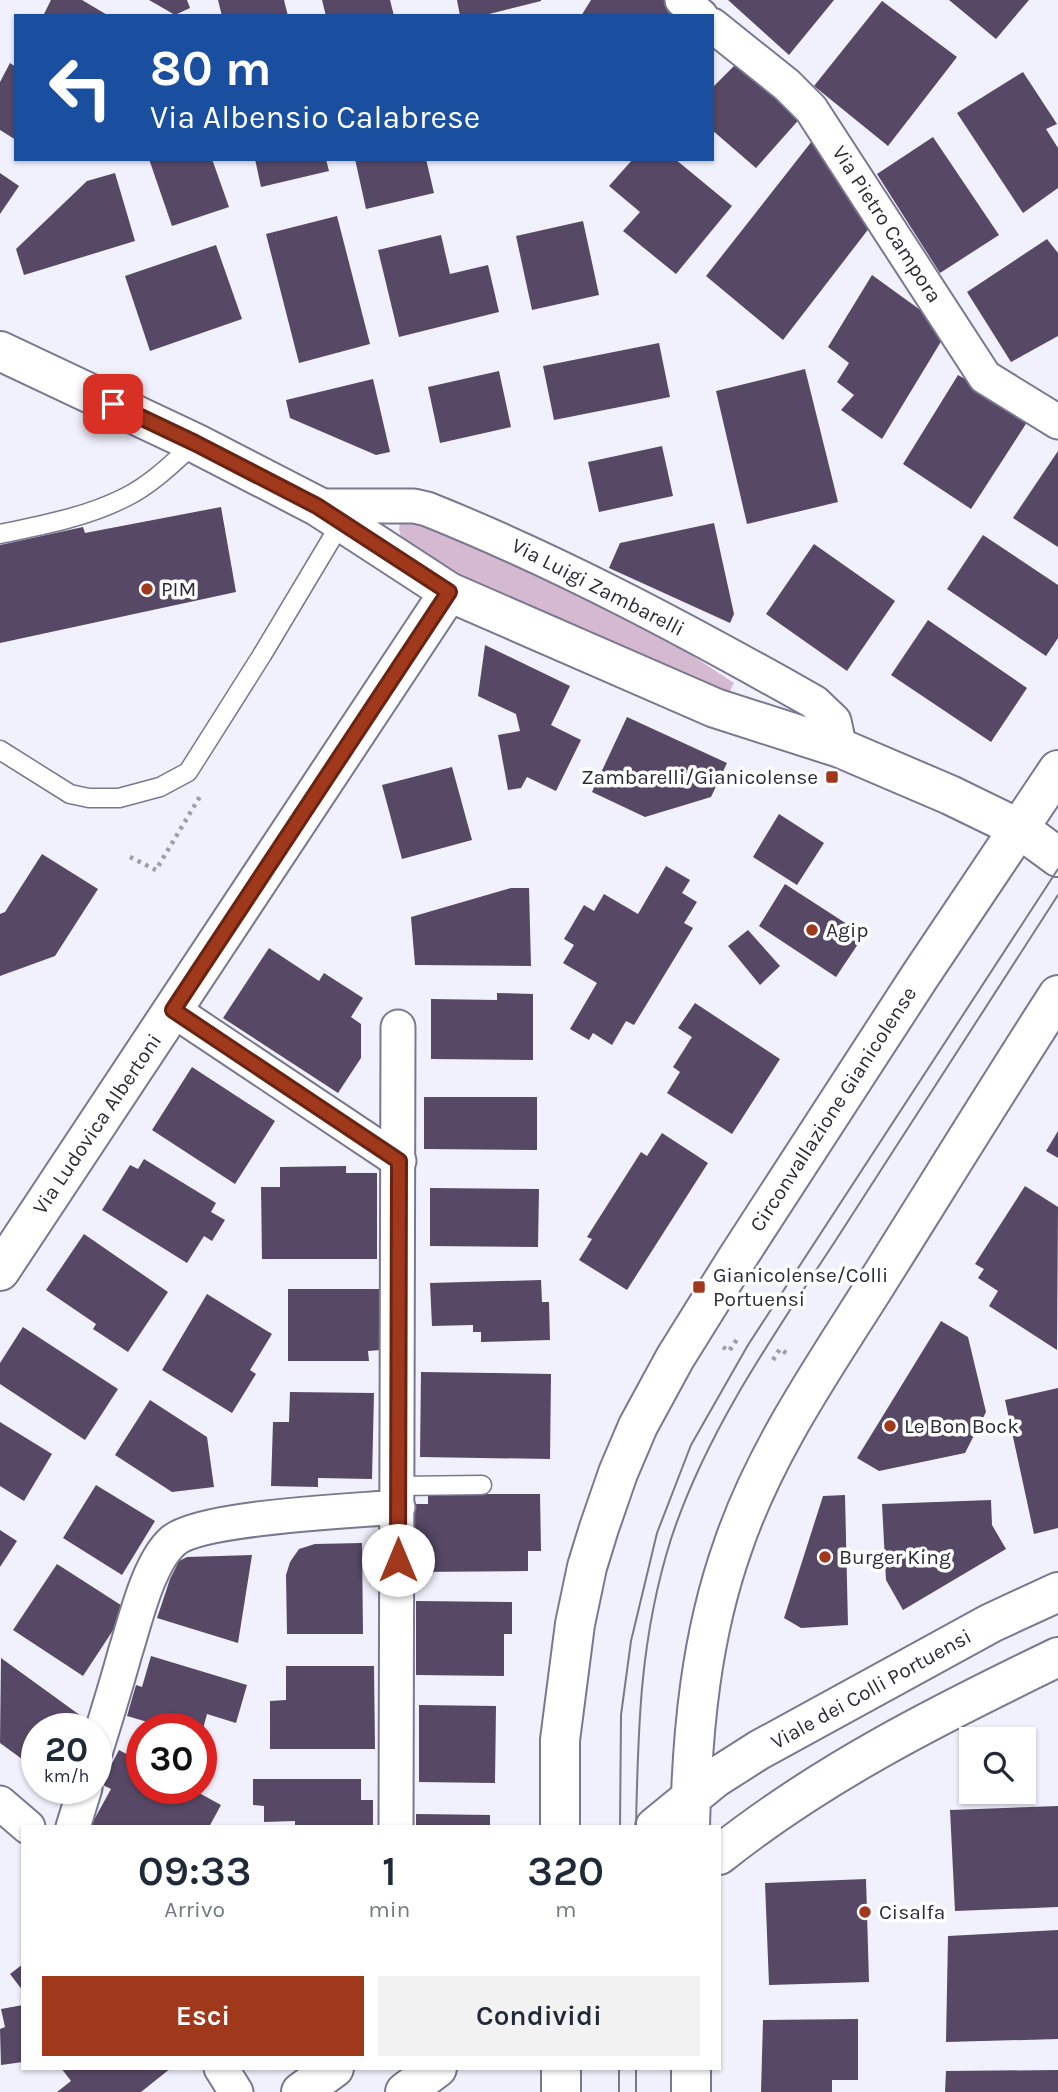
<!DOCTYPE html>
<html lang="it">
<style>
body{margin:0;font-family:Karla,sans-serif;background:#f2f2f3;color:#1f2937;height:100vh;display:flex;flex-direction:column;font-size:26px;white-space:nowrap}
*{box-sizing:border-box;margin:0}
p{font-size:23px;color:#747a83}
.icon{flex:none;width:38px;height:38px;fill:none;stroke:currentColor;stroke-width:2;stroke-linecap:round;stroke-linejoin:round}
.map{position:relative;flex:1;overflow:hidden}
.details{position:absolute;left:21px;top:1825px;width:700px;height:245px;display:flex;flex-direction:column;background:#fff;border-radius:0px;box-shadow:0 2px 5px #0004}
.details>*{flex:none}
.guide{position:absolute;left:14px;top:14px;width:700px;height:147px;border-radius:0px;box-shadow:0 2px 5px #0004;background:#1a4fa0;color:#fff;overflow:hidden}
.buttons{position:absolute;left:959px;top:1727px;display:grid;gap:14px}
.buttons a{display:grid;place-items:center;width:77px;height:77px;border-radius:0px;background:#fff;box-shadow:0 2px 5px #0004;font-size:35px}
.speed{position:absolute;left:21px;top:1713px;display:flex;gap:14px;font-size:35px;font-weight:700;text-align:center}
.speed>*{display:grid;place-content:center;width:91px;height:91px;border-radius:50%;background:#fff;box-shadow:0 2px 5px #0004;line-height:1}
.speed small{font-size:18px;font-weight:400}
.speed .limit{border:10px solid #d22;background:#fff;color:#111}
.pin{position:absolute;display:grid;place-items:center;width:60px;height:60px;color:#fff;margin:-30px;border-radius:14px;box-shadow:0 4px 10px #0006}
.me{position:absolute;width:77px;margin:-38px;rotate:0deg;stroke-linejoin:round;filter:drop-shadow(0 0 5px #0008)}
.turn{display:flex;align-items:center;gap:24px;height:147px;padding:0 21px;font-size:32px}
.turn .icon{width:91px;height:91px;stroke-width:2.5}
.turn b{display:block;font-size:49px;line-height:60px}
.eta{display:flex;justify-content:space-evenly;align-items:center;height:119px;text-align:center}
.eta b{font-size:42px;font-weight:600;line-height:49px}
.cta{display:flex;gap:14px;margin-top:auto;padding:14px 21px}
.cta a{flex:1;height:80px;border-radius:0px;background:#a0381c;color:#fff;font-size:28px;font-weight:600;line-height:80px;text-align:center}
.cta a+a{background:#f2f2f3;color:#1f2937}
.map>svg:first-child{display:block}
</style>
<div class="map">
<svg width="1058" height="2092" viewBox="0 0 1058 2092">
<rect width="100%" height="100%" fill="#f1f1fd"/>
<!-- green -->
<path fill="#d5b9d1" d="M405 518 603 597 734 683 729 693 653 659 549 623 419 555 401 538 399 529 400 522Z"/>
<!-- building -->
<path fill="#574865" d="M51 0H82L109 16H43Z
M149 0H187L190 8 175 15Z
M218 0H284L288 16H222Z
M322 0H390L394 16H326Z
M457 0H541V1L481 16H460Z
M591 0H669L687 16H581Z
M728 0H834L789 55Z
M949 0H1029L996 39Z
M882 1 957 57 888 146 814 86Z
M10 63 16 67V140L0 130V82Z
M737 63 803 115 756 168 712 130V88Z
M1023 72 1057 124 1046 129 1058 148V188L1023 213 957 113Z
M933 137 999 235 940 273 877 174Z
M812 141 870 227 783 340 706 276Z
M149 159H212L229 207 172 226Z
M255 159H326L329 171 261 187Z
M355 159H426L434 193 366 209Z
M633 159H675L732 206 676 274 623 231 640 212 609 186Z
M0 173 19 186 0 214Z
M115 173 135 241 24 275 16 249 87 181Z
M337 216 370 344 299 363 266 234Z
M583 221 599 295 532 310 516 236Z
M441 235 450 274 488 265 499 312 399 337 378 250Z
M1047 239 1058 253V336L1011 362 967 292Z
M216 245 242 319 150 351 125 276Z
M872 275 948 330 882 439 841 410 854 395 837 382 849 363 828 347Z
M659 343 670 397 554 420 543 366Z
M805 369 838 502 747 524 716 391Z
M499 371 511 427 440 443 428 387Z
M958 375 1031 416 971 509 903 464Z
M373 379 390 452 376 455 290 418 286 400Z
M662 446 673 496 599 512 588 462Z
M1058 451V547L1013 518Z
M221 507 236 592 0 643V545L83 527 85 533Z
M714 523 734 614 730 623 609 568 620 543Z
M983 535 1058 585V638L1046 656 947 589Z
M814 544 895 601 847 671 766 614Z
M928 620 1027 688 991 742 891 675Z
M485 645 570 686 551 725 581 740 556 791 527 777 521 788 508 790 498 735 520 731 516 714 478 696Z
M627 717 727 763 711 797 645 817 592 792Z
M452 767 472 840 402 859 382 785Z
M779 814 824 843 797 885 753 857Z
M42 854 98 889 55 956 0 976V914L5 912Z
M666 866 690 880 682 893 697 902 684 923 693 928 634 1025 626 1021 612 1045 593 1033 589 1040 570 1029 597 983 563 963 574 945 564 939 584 905 594 911 604 894 638 914Z
M785 884 864 935 836 977 759 926Z
M511 888H529L531 966 415 965 411 917Z
M748 930 780 966 760 985 728 946Z
M269 948 319 981 324 973 363 998 351 1017 361 1024V1058L338 1093 223 1018Z
M497 993 533 994V1060L431 1059V999L497 1000Z
M695 1003 780 1059 732 1134 667 1093 680 1072 673 1067 692 1037 678 1028Z
M192 1067 275 1121 235 1184 152 1130Z
M424 1097H537V1150L424 1149Z
M1058 1131V1158L1046 1151Z
M662 1133 708 1163 627 1290 579 1260 592 1239 587 1237 641 1152 647 1156Z
M144 1159 216 1203 211 1212 225 1220 212 1241 204 1236 187 1263 102 1210 130 1165 138 1169Z
M346 1166V1173H377V1259H262L261 1187H280V1167Z
M1025 1186 1058 1207 1057 1350 989 1306 998 1291 978 1278 984 1269 975 1264Z
M430 1188 539 1189 538 1247 430 1246Z
M84 1234 168 1292 128 1352 93 1329 96 1324 46 1290Z
M541 1280 542 1302H549L550 1340 481 1342V1332H473V1325L432 1326 430 1283Z
M288 1289H381V1350L368 1351 369 1361H288Z
M207 1294 272 1334 250 1370 256 1374 232 1413 162 1370Z
M941 1321 968 1337 986 1412 965 1453 879 1471 857 1458Z
M23 1327 118 1389 85 1440 0 1384V1363Z
M421 1372 551 1374 550 1459 420 1457Z
M1058 1388V1528L1034 1534 1005 1400Z
M290 1392 374 1393 372 1479 318 1478V1487L271 1486 273 1422H289Z
M150 1400 207 1437 214 1487 172 1492 115 1455Z
M0 1422 52 1454 24 1501 0 1486Z
M96 1485 155 1521 122 1575 63 1538Z
M428 1494H540L541 1551H528V1571L414 1572V1504H428Z
M845 1495 848 1625 801 1628 784 1618 823 1496Z
M991 1500 992 1525 1006 1549 903 1610 886 1580 882 1504Z
M0 1530 17 1541 0 1567Z
M362 1543 363 1634H287L286 1575 290 1562 299 1549 315 1544Z
M252 1555 238 1643 157 1618 170 1579 179 1561 187 1557Z
M57 1564 127 1609 83 1676 13 1630Z
M416 1601 512 1602V1634H504V1676L416 1675Z
M151 1656 247 1685 236 1723 207 1714 203 1729H171L127 1716 136 1685 142 1687Z
M1 1658 88 1721 83 1729H37V1770L0 1743Z
M286 1666H374L375 1749H270V1701L286 1700Z
M419 1705 496 1706 495 1783 419 1782Z
M119 1750 142 1762V1788H190L221 1805 209 1827H90L111 1789 101 1784Z
M253 1779H361V1800H373V1827H295V1821L264 1822V1806L253 1805Z
M1058 1806V1907L955 1911 950 1810Z
M416 1814 490 1815V1827H416Z
M866 1879 869 1982 769 1985 765 1883Z
M1058 1930V2039L946 2042 948 1936Z
M23 1964V1991L10 1974Z
M23 2005V2062L1 2065 0 2029 5 2027 1 2009Z
M858 2019V2080H832V2092H761L763 2020Z
M61 2068H171L141 2092H57L71 2081Z
M1058 2070V2092H945L946 2071Z"/>
<g fill="none" stroke-linecap="round" stroke-linejoin="round">
<defs>
<path id="service" d="M0 534C43 525 87 517 126 497 152 484 174 462 195 443
M0 750 70 794 89 798H119L160 787 188 772 262 655 341 523
M398 1486 482 1485"/>
<path id="minor" d="M682 0 701 16
M712 25 787 85 811 109 985 377 1058 422
M317 506H414L427 509C562 563 688 631 814 702L834 721 840 748
M173 1010 399 1161
M96 1750C106 1718 116 1686 125 1653 135 1622 148 1563 173 1541 200 1517 354 1511 398 1507
M0 1803 28 1827
M73 1827 85 1788
M396 1827 398 1027
M221 2068 236 2092"/>
<path id="tertiary" d="M0 351 195 443 317 506 449 592 715 708 840 748 950 795 1020 829 1058 857
M0 1271 449 592"/>
<path id="secondary" d="M561 2068V2092
M691 2068V2092"/>
<path id="primary" d="M560 1827V1740L575 1624 587 1567 599 1528 618 1473 638 1426 675 1358 736 1260 920 976 1058 770
M655 1827 715 1778 759 1750 991 1623 1058 1592
M690 1827C692 1732 701 1636 733 1546 765 1452 822 1370 875 1286 936 1189 996 1091 1058 995
M719 1855C822 1773 940 1714 1058 1657
M301 2092 334 2068
M405 2092 437 2068"/>
</defs>
<!-- service casing -->
<use href="#service" stroke="#797892" stroke-width="21"/>
<!-- minor casing -->
<use href="#minor" stroke="#797892" stroke-width="37"/>
<!-- tertiary casing -->
<use href="#tertiary" stroke="#797892" stroke-width="42"/>
<!-- secondary casing -->
<use href="#secondary" stroke="#797892" stroke-width="42"/>
<!-- primary casing -->
<use href="#primary" stroke="#797892" stroke-width="42"/>
<!-- path -->
<path stroke="#9e9ea9" stroke-width="4.5" stroke-dasharray="3.5 5" stroke-linecap="butt" d="M130 857 156 870 202 793
M723 1347 729 1351 738 1338
M773 1360 780 1349 789 1355"/>
<!-- service -->
<use href="#service" stroke="#fff" stroke-width="18"/>
<!-- minor -->
<use href="#minor" stroke="#fff" stroke-width="33"/>
<!-- tertiary -->
<use href="#tertiary" stroke="#fff" stroke-width="38"/>
<!-- secondary -->
<use href="#secondary" stroke="#fff" stroke-width="38"/>
<!-- primary -->
<use href="#primary" stroke="#fff" stroke-width="38"/>
<!-- tram -->
<path stroke="#7a7a85" stroke-width="2" d="M620 1827 621 1715 631 1641 657 1533 691 1445 748 1345 1058 869
M636 1827C638 1726 640 1637 671 1539 706 1432 773 1336 834 1243 909 1127 983 1011 1058 895
M619 2092V2068
M636 2092V2068"/>
</g>
<g fill="none" stroke-linecap="round" stroke-linejoin="round">
<defs>
<path id="route" d="M113 404 195 443 317 506 449 592 173 1010 399 1161 398 1560"/>
</defs>
<!-- route casing -->
<use href="#route" stroke="#682412" stroke-width="18"/>
<!-- route -->
<use href="#route" stroke="#a0381c" stroke-width="12"/>
</g>
<!-- markers -->
<g fill="#a0381c" stroke="#fff" stroke-width="2.5">
<circle cx="147" cy="589" r="7"/>
<rect x="825" y="770" width="14" height="14" rx="3.5"/>
<circle cx="812" cy="930" r="7"/>
<rect x="692" y="1280" width="14" height="14" rx="3.5"/>
<circle cx="890" cy="1426" r="7"/>
<circle cx="825" cy="1557" r="7"/>
<circle cx="865" cy="1912" r="7"/>
</g>
<g text-anchor="middle" dominant-baseline="central" stroke-width="7" stroke-linejoin="round" paint-order="stroke">
<!-- street labels -->
<g font-size="21" fill="#2c2c37" stroke="#fff">
<text transform="translate(887 224) rotate(57)">Via Pietro Campora</text>
<text transform="translate(598 587) rotate(27)">Via Luigi Zambarelli</text>
<text transform="translate(833 1109) rotate(-57)">Circonvallazione Gianicolense</text>
<text transform="translate(97 1124) rotate(-56)">Via Ludovica Albertoni</text>
<text transform="translate(871 1689) rotate(-29)">Viale dei Colli Portuensi</text>
</g>
<!-- poi labels -->
<g font-size="21" fill="#2c2c37" stroke="#fff" text-anchor="start">
<text x="161" y="589">PIM</text>
<text x="818" y="777" text-anchor="end">Zambarelli/Gianicolense</text>
<text x="826" y="930">Agip</text>
<text x="713" y="1275">Gianicolense/Colli<tspan x="713" dy="24">Portuensi</tspan></text>
<text x="904" y="1426">Le Bon Bock</text>
<text x="839" y="1557">Burger King</text>
<text x="879" y="1912">Cisalfa</text>
</g>
</g>
</svg>
<div class="buttons">
<a><svg class="icon" aria-label="search" viewBox="0 0 24 24"><circle cx="10" cy="10" r="6"/><path d="M15 15l6 6"/></svg></a>
</div>
<div class="speed"><div>20<small>km/h</small></div><div class="limit">30</div></div>
<div class="pin" style="left:113px;top:404px;background:#d93025"><svg class="icon" aria-label="arrive" viewBox="0 0 24 24"><path d="M6 21V4h12l-3 4 3 4H6"/></svg></div>
<svg class="me" style="left:398px;top:1560px" viewBox="-20 -20 40 40"><circle r="19" fill="#fff"/><path d="M0-13L10 11 0 6-10 11z" fill="#a0381c"/></svg>
<div class="guide">
<div class="turn"><svg class="icon" aria-label="left" viewBox="0 0 24 24"><path d="M17 20v-9H6M10 6l-5 5 5 5"/></svg><div><b>80 m</b>Via Albensio Calabrese</div></div>
</div>
<section class="details">
<div class="eta">
<div><b>09:33</b><p>Arrivo</p></div>
<div><b>1</b><p>min</p></div>
<div><b>320</b><p>m</p></div>
</div>
<div class="cta"><a>Esci</a><a>Condividi</a></div>
</section>
</div>
